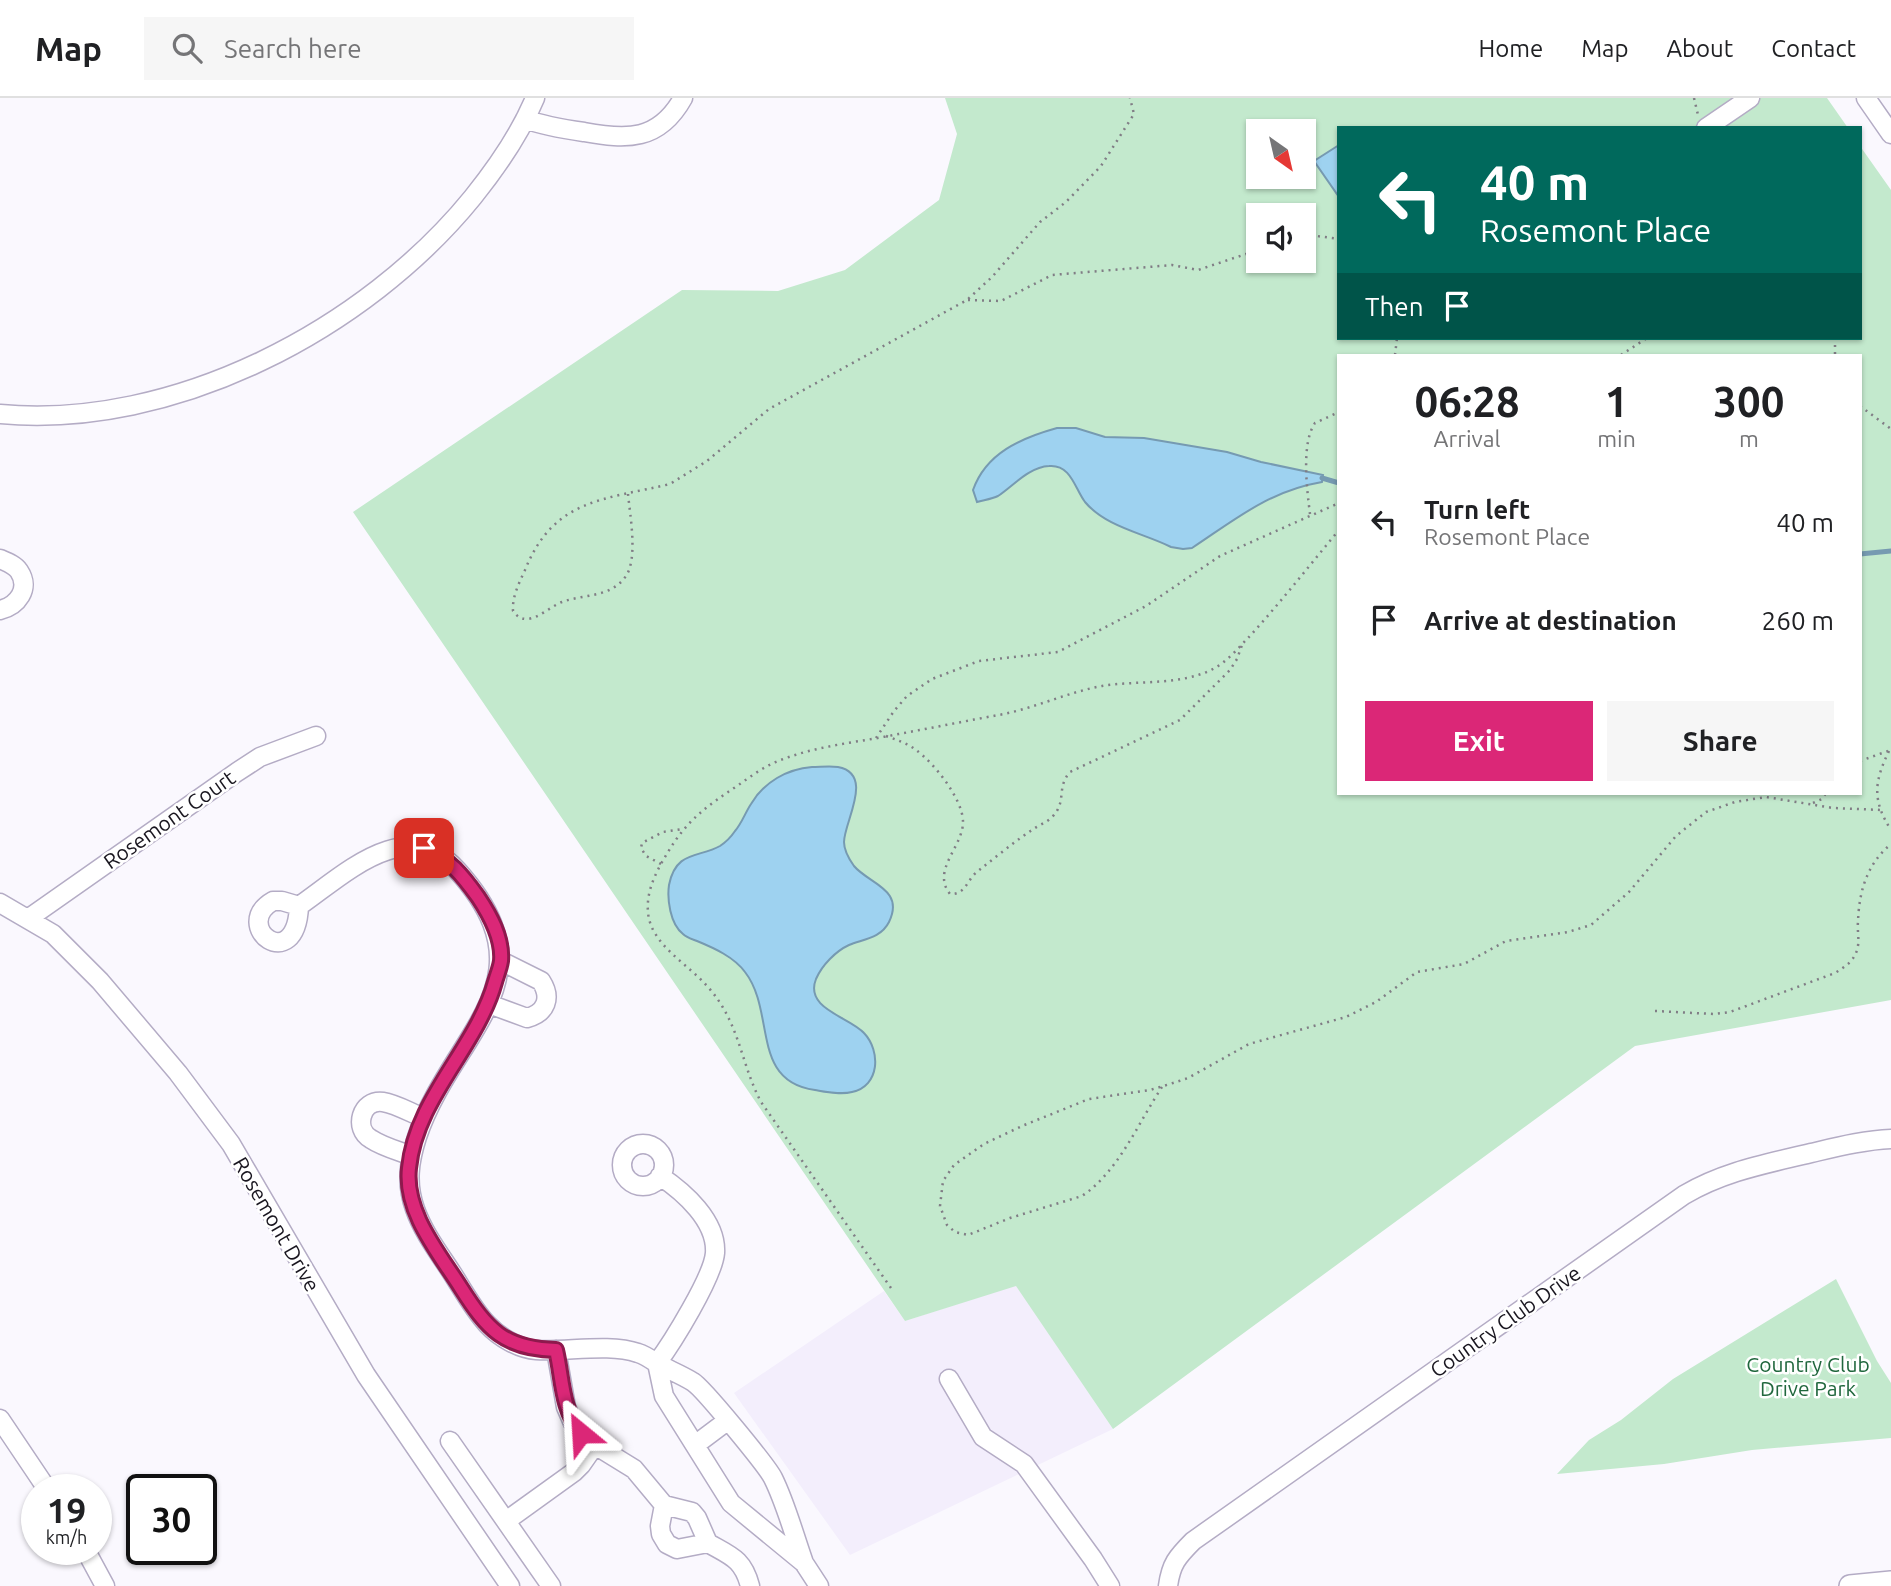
<!DOCTYPE html>
<style>
body{margin:0;font-family:Ubuntu,sans-serif;background:#f6f6f6;color:#202124;height:100vh;display:flex;flex-direction:column;font-size:26px;white-space:nowrap}
*{box-sizing:border-box;margin:0}
p{font-size:23px;color:#757577}
.icon{flex:none;width:38px;height:38px;fill:none;stroke:currentColor;stroke-width:2;stroke-linecap:round;stroke-linejoin:round}
.map{position:relative;flex:1;overflow:hidden}
.sheet{position:absolute;left:1337px;top:256px;width:525px;height:441px;display:flex;flex-direction:column;background:#fff;border-radius:0px;box-shadow:0 2px 5px #0004}
.sheet>*{flex:none}
.guide{position:absolute;left:1337px;top:28px;width:525px;height:214px;border-radius:0px;box-shadow:0 2px 5px #0004;background:#00695c;color:#fff;overflow:hidden}
.needle{width:46px;rotate:146deg}
.buttons{position:absolute;left:1246px;top:21px;display:grid;gap:14px}
.buttons a{display:grid;place-items:center;width:70px;height:70px;border-radius:0px;background:#fff;box-shadow:0 2px 5px #0004;font-size:35px}
.speed{position:absolute;left:21px;top:1376px;display:flex;gap:14px;font-size:35px;font-weight:700;text-align:center}
.speed>*{display:grid;place-content:center;width:91px;height:91px;border-radius:50%;background:#fff;box-shadow:0 2px 5px #0004;line-height:1}
.speed small{font-size:18px;font-weight:400}
.speed .limit{border:4px solid #111;border-radius:10px;background:#fff;color:#111}
.pin{position:absolute;display:grid;place-items:center;width:60px;height:60px;color:#fff;margin:-30px;border-radius:14px;box-shadow:0 4px 10px #0006}
.me{position:absolute;width:77px;margin:-38px;rotate:333deg;stroke-linejoin:round;filter:drop-shadow(0 0 5px #0008)}
.turn{display:flex;align-items:center;gap:24px;height:147px;padding:0 28px;font-size:32px}
.turn .icon{width:91px;height:91px;stroke-width:2.5}
.turn b{display:block;font-size:49px;line-height:60px}
.then{display:flex;align-items:center;height:66px;padding:0 28px;background:#0003;gap:14px;font-size:26px}
.eta{display:flex;justify-content:space-evenly;align-items:center;height:119px;text-align:center}
.eta b{font-size:42px;font-weight:700;line-height:49px}
.primary-button{display:flex;gap:14px;margin-top:auto;padding:14px 28px}
.primary-button a{flex:1;height:80px;border-radius:0px;background:#db2777;color:#fff;font-size:28px;font-weight:700;line-height:80px;text-align:center}
.primary-button a+a{background:#f6f6f6;color:#202124}
ul{padding:0;list-style:none}
li{display:flex;align-items:center;gap:21px;height:98px;padding:0 28px}
li div{flex:1}
li b{display:block;font-size:26px}
li em{font-style:normal}
header{display:flex;align-items:center;gap:42px;box-sizing:border-box;height:98px;padding:0 35px;background:#fff;border-bottom:2px solid #e0e0e0}
header strong{font-size:33px}
nav{display:flex;gap:38px;margin-inline-start:auto;font-size:24px}
.search{width:490px;height:63px;background:#f6f6f6;display:flex;align-items:center;gap:18px;box-sizing:border-box;padding:0 24px;border-radius:0px;color:#757577;font-size:26px}
.map>svg:first-child{display:block}
</style>
<header>
<strong>Map</strong>
<div class="search"><svg class="icon" aria-label="search" viewBox="0 0 24 24"><circle cx="10" cy="10" r="6"/><path d="M15 15l6 6"/></svg>Search here</div>
<nav><a>Home</a><a>Map</a><a>About</a><a>Contact</a></nav>
</header>
<div class="map">
<svg width="1891" height="1488" viewBox="0 0 1891 1488">
<rect width="100%" height="100%" fill="#faf8fe"/>
<!-- built -->
<path fill="#f3eefc" d="M1016 1187 1113 1331 850 1457 734 1295 884 1193 905 1223Z"/>
<!-- green -->
<path fill="#c3e9cd" fill-rule="evenodd" d="M945 0H1827L1848 30H1339V240H1860V48L1891 92V902L1635 948 1113 1331 1016 1188 905 1223 353 414 682 192 778 193 845 172 939 102 957 36ZM1258 33H1304V79H1258ZM1258 117H1304V163H1258ZM1339 257H1860V695H1339Z
M1836 1181 1877 1263 1891 1285V1340L1752 1352 1664 1366 1557 1376 1589 1342 1621 1322 1673 1281Z"/>
<!-- water -->
<path fill="#9ed2f0" stroke="#769ab1" stroke-width="2" d="M1339 47V99L1314 63Z
M1057 330H1076L1105 339 1144 340 1227 354 1261 364 1323 377 1322 384C1269 393 1236 421 1192 450L1183 451 1171 449C1143 435 1106 429 1085 404 1075 391 1071 366 1049 368 1029 369 1013 388 998 398 992 401 984 402 977 404L973 392C986 355 1021 340 1057 330Z
M812 669C820 669 830 668 838 669 875 676 844 724 844 744 844 752 849 761 854 768 869 786 905 791 889 824 881 840 864 841 849 847 836 853 822 867 816 881 804 911 850 919 864 935 881 953 880 988 852 994 841 997 827 994 815 992 750 983 776 914 745 874 734 859 714 850 697 843 692 841 687 840 683 836 670 826 667 801 669 787 676 752 699 760 720 748 726 744 731 739 735 733 742 725 745 715 751 706 764 684 787 671 812 669Z"/>
<g fill="none" stroke-linecap="round" stroke-linejoin="round">
<!-- stream -->
<path stroke="#769ab1" stroke-width="5" d="M1322 380 1339 385
M1860 456 1891 453"/>
<defs>
<path id="minor" d="M1866 0 1891 36
M525 21C544 28 563 31 584 34 627 42 659 43 683 0
M1706 30 1750 0
M0 316C174 332 366 231 473 99 498 68 520 36 535 0
M0 461C7 464 15 467 19 473 31 491 17 508 0 512
M273 803H282L299 808C296 879 230 828 273 803Z
M0 805 53 836 100 883 178 975 231 1046 366 1277 510 1488
M299 808C344 777 406 715 457 772 557 883 452 934 417 1039 409 1064 406 1086 415 1111 423 1134 439 1155 452 1175 463 1192 473 1211 487 1226 499 1239 519 1251 536 1252 567 1254 609 1245 638 1255 645 1257 652 1262 658 1266 669 1272 682 1277 693 1284 703 1290 767 1368 773 1380 786 1406 794 1437 804 1465
M29 820 237 674 260 659 316 638
M489 906 527 920C546 915 552 900 541 883L501 863
M622 1067a21 21 0 1 1 42 0a21 21 0 1 1-42 0Z
M412 1058C399 1053 383 1049 371 1041 353 1031 361 1001 383 1004 396 1006 411 1015 424 1020
M660 1078C684 1094 717 1123 715 1155 713 1179 672 1245 657 1265L664 1298 731 1405 804 1465 819 1488
M556 1252 566 1309 573 1325 581 1335 595 1347 634 1371 664 1407 692 1414 697 1420 708 1445
M949 1281 983 1339 1024 1366 1093 1461 1110 1488
M0 1321 47 1391
M450 1343 551 1488
M695 1347 727 1323
M664 1407 660 1428 661 1436 667 1446 677 1451 708 1445C731 1458 743 1461 750 1488
M506 1423 574 1374 581 1367 595 1347
M85 1451 105 1488
M1168 1488C1171 1466 1177 1459 1193 1443L1684 1097C1725 1073 1766 1066 1811 1055 1837 1049 1865 1042 1891 1041"/>
<path id="major" d="M1850 1488 1891 1484"/>
</defs>
<!-- minor casing -->
<use href="#minor" stroke="#b4acc5" stroke-width="21"/>
<!-- major casing -->
<use href="#major" stroke="#b4acc5" stroke-width="24"/>
<!-- path -->
<path stroke="#807d85" stroke-width="2.5" stroke-dasharray="2 5" stroke-linecap="butt" d="M1694 0 1698 17
M1304 139 1317 138 1339 141
M968 202 1001 203 1052 177 1172 167 1198 172 1258 152
M1835 240V257
M1395 257 1397 240
M1621 257 1647 240
M1860 308 1891 331
M628 396C630 417 638 460 626 478 611 500 583 496 562 504 550 509 539 520 527 521 520 521 517 518 513 513 512 499 519 485 525 472 554 400 604 402 670 386L707 363 769 311 967 202 992 179 1040 124 1066 104 1101 68 1134 16 1130 0
M1310 416C1307 392 1301 345 1315 325L1339 314
M886 638C897 642 907 645 916 652 934 665 963 701 963 724 963 749 931 772 950 796 966 797 967 781 978 773 996 759 1015 743 1035 730 1041 726 1048 724 1053 718 1067 703 1056 690 1070 674L1180 622 1230 572 1237 561 1242 547
M876 640 894 613 907 598 932 581 979 563 1058 554 1146 508 1220 458 1339 405
M1889 653C1874 684 1872 702 1891 732
M1860 663 1888 653
M1813 705 1822 701 1826 695
M661 766 646 758 641 750 642 745 663 734 683 731
M1655 913 1714 916 1730 914 1835 875C1845 869 1854 863 1857 852 1860 843 1857 833 1858 824 1859 793 1867 766 1891 746
M1162 989C1138 1025 1119 1073 1082 1098L1010 1120 968 1137 955 1134 947 1127 940 1108 943 1083 954 1067 984 1046 1022 1028 1089 1001 1150 992 1170 986 1188 980 1249 946 1346 919 1376 904 1417 874 1464 866 1506 843 1568 834 1591 827 1629 794 1676 738 1706 714 1735 704 1766 699 1833 710 1881 712
M891 1190 761 1004C740 964 740 924 707 888 688 866 650 846 648 814 646 792 657 772 668 754 687 722 707 708 737 688 750 679 763 669 778 663 808 651 841 646 872 641 916 633 960 624 1004 616 1037 609 1069 594 1102 588 1138 582 1180 588 1213 571 1227 564 1238 550 1249 539 1280 505 1309 468 1339 432"/>
<!-- minor -->
<use href="#minor" stroke="#fff" stroke-width="18"/>
<!-- major -->
<use href="#major" stroke="#fff" stroke-width="21"/>
</g>
<g fill="none" stroke-linecap="round" stroke-linejoin="round">
<defs>
<path id="route" d="M424 750C449 760 463 778 478 799 490 817 503 840 501 863 500 870 497 877 495 884 477 949 416 1000 409 1070 404 1114 439 1155 461 1190 487 1231 504 1251 556 1252 563 1282 561 1310 581 1335"/>
</defs>
<!-- route casing -->
<use href="#route" stroke="#8e194d" stroke-width="18"/>
<!-- route -->
<use href="#route" stroke="#db2777" stroke-width="12"/>
</g>
<g text-anchor="middle" dominant-baseline="central" stroke-width="5" stroke-linejoin="round" paint-order="stroke">
<!-- street labels -->
<g font-size="21" fill="#19161f" stroke="#fff">
<text transform="translate(169 721) rotate(-35)">Rosemont Court</text>
<text transform="translate(277 1126) rotate(60)">Rosemont Drive</text>
<text transform="translate(1505 1223) rotate(-35)">Country Club Drive</text>
</g>
<!-- park labels -->
<g font-size="21" fill="#20673d" stroke="#fff">
<text x="1808" y="1266">Country Club<tspan x="1808" dy="24">Drive Park</tspan></text>
</g>
</g>
</svg>
<div class="buttons">
<a><svg class="needle" viewBox="-14 -14 28 28"><path d="M0-13l5 13h-10z" fill="#e53935"/><path d="M0 13l5-13h-10z" fill="#757577"/></svg></a>
<a><svg class="icon" aria-label="sound" viewBox="0 0 24 24"><path d="M4 9h4l5-4v14l-5-4H4zM17 9q2 3 0 6"/></svg></a>
</div>
<div class="speed"><div>19<small>km/h</small></div><div class="limit">30</div></div>
<div class="pin" style="left:424px;top:750px;background:#d93025"><svg class="icon" aria-label="arrive" viewBox="0 0 24 24"><path d="M6 21V4h12l-3 4 3 4H6"/></svg></div>
<svg class="me" style="left:581px;top:1335px" viewBox="-20 -20 40 40"><path d="M0-17L14 15 0 8-14 15z" fill="#db2777" stroke="#fff" stroke-width="4"/></svg>
<div class="guide">
<div class="turn"><svg class="icon" aria-label="left" viewBox="0 0 24 24"><path d="M17 20v-9H6M10 6l-5 5 5 5"/></svg><div><b>40 m</b>Rosemont Place</div></div>
<div class="then">Then<svg class="icon" aria-label="arrive" viewBox="0 0 24 24"><path d="M6 21V4h12l-3 4 3 4H6"/></svg></div>
</div>
<section class="sheet">
<div class="eta">
<div><b>06:28</b><p>Arrival</p></div>
<div><b>1</b><p>min</p></div>
<div><b>300</b><p>m</p></div>
</div>
<ul>
<li><svg class="icon" aria-label="left" viewBox="0 0 24 24"><path d="M17 20v-9H6M10 6l-5 5 5 5"/></svg><div><b>Turn left</b><p>Rosemont Place</p></div><em>40 m</em></li>
<li><svg class="icon" aria-label="arrive" viewBox="0 0 24 24"><path d="M6 21V4h12l-3 4 3 4H6"/></svg><div><b>Arrive at destination</b></div><em>260 m</em></li>
</ul>
<div class="primary-button"><a>Exit</a><a>Share</a></div>
</section>
</div>
